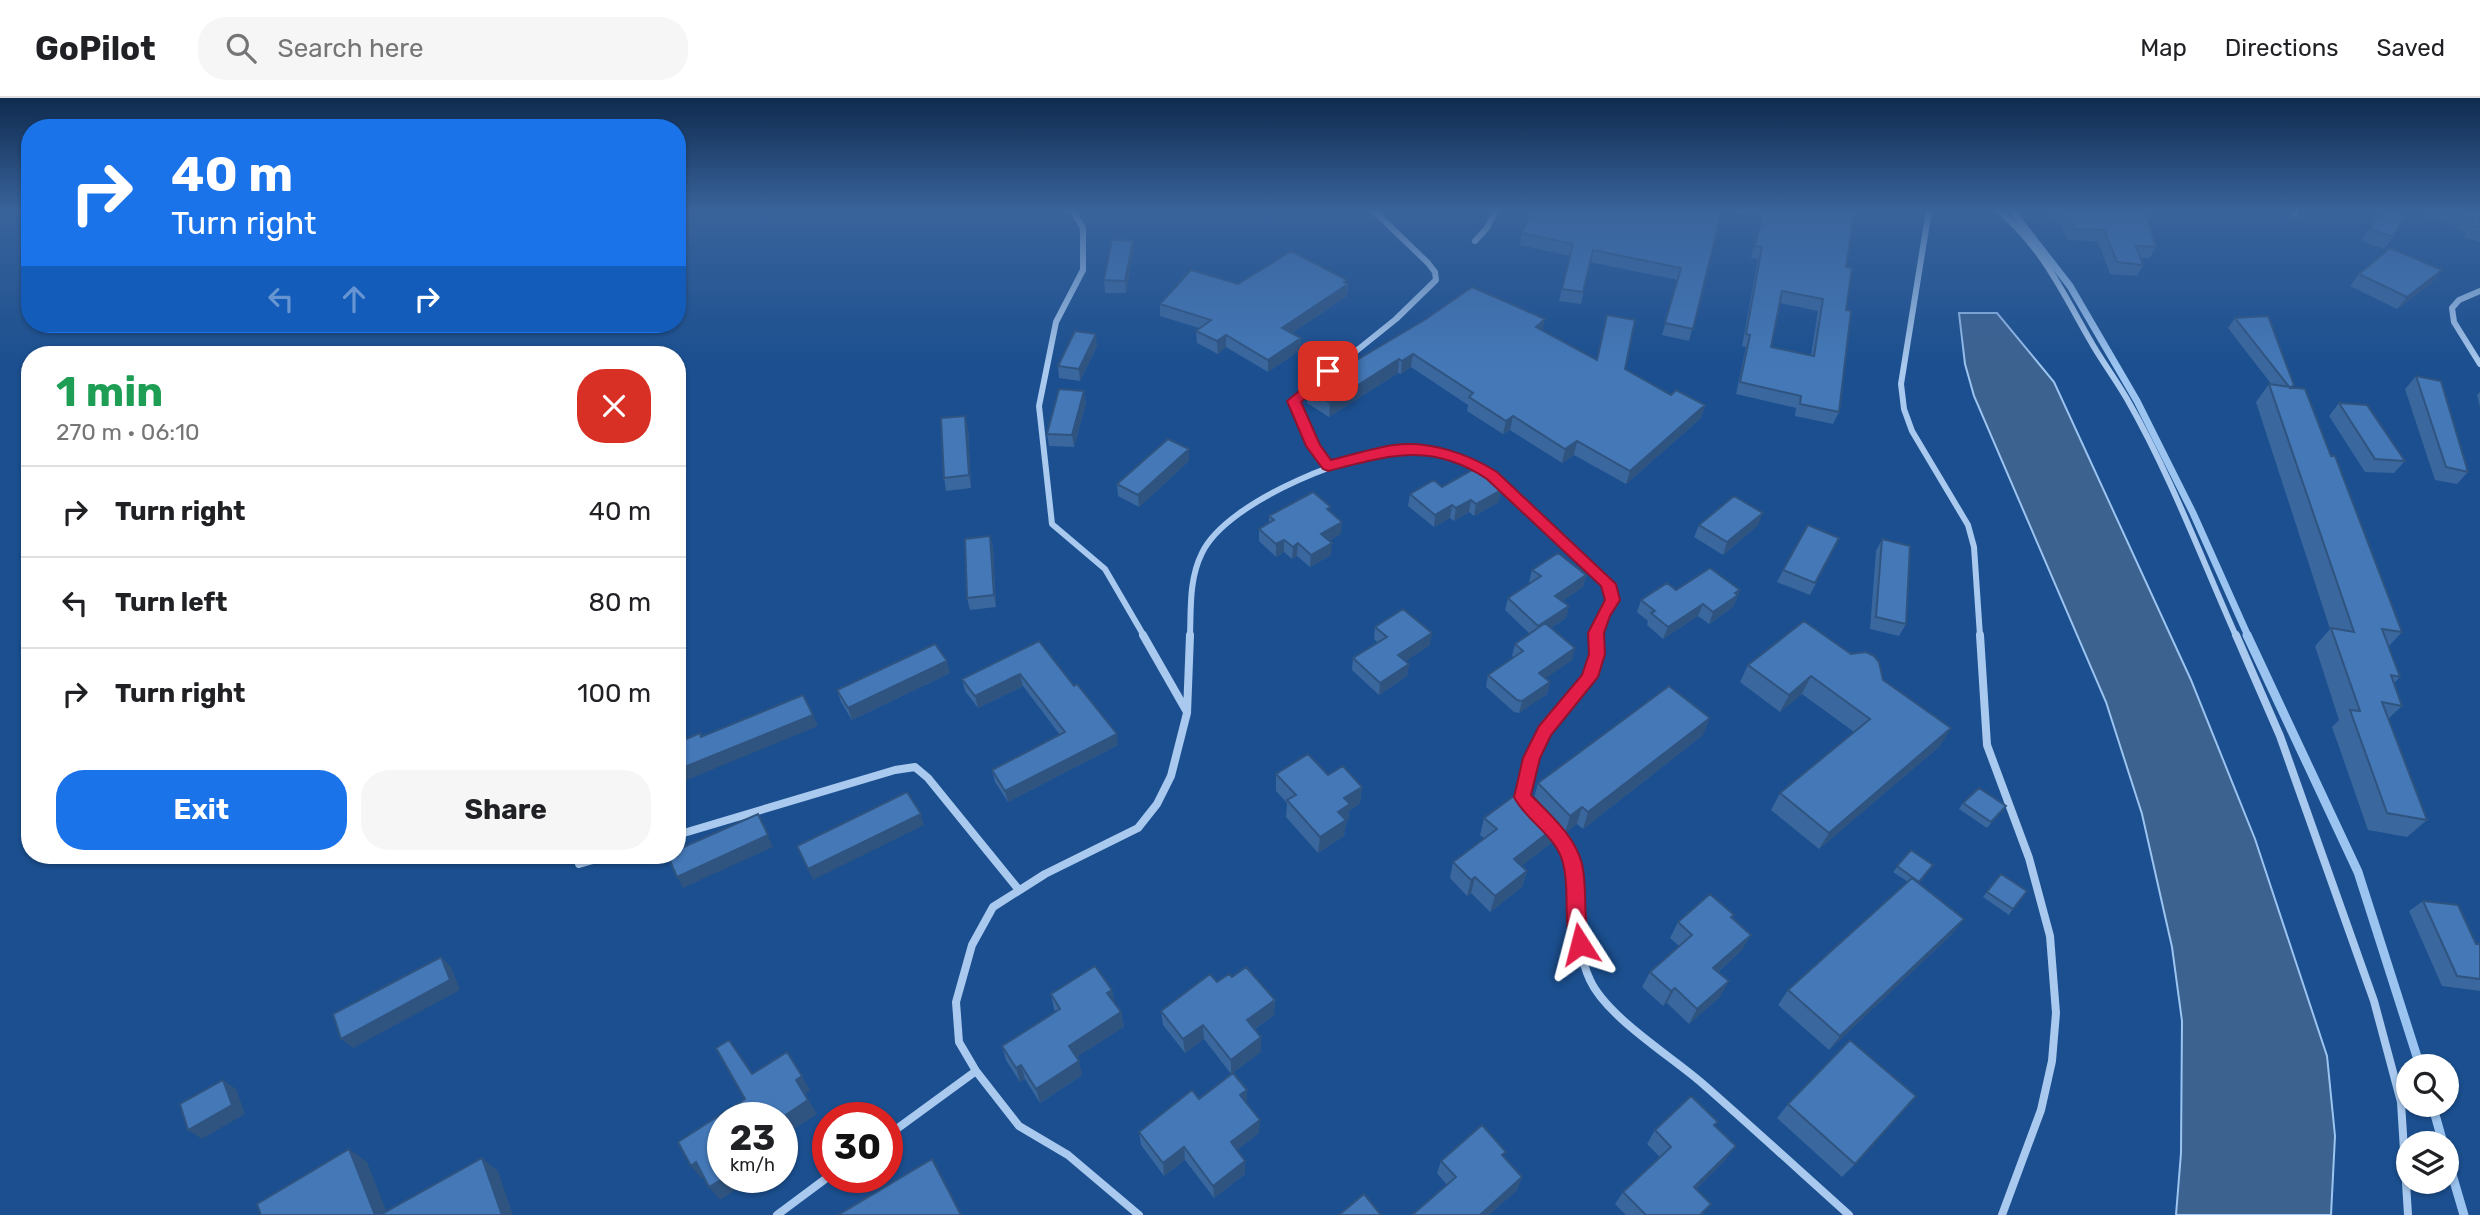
<!DOCTYPE html>
<meta charset="utf-8">
<style>
body{margin:0;font-family:Rubik,sans-serif;background:#f6f6f6;color:#202124;height:100vh;display:flex;flex-direction:column;font-size:26px;white-space:nowrap}
*{box-sizing:border-box;margin:0}
p{font-size:23px;color:#757577}
.icon{flex:none;width:38px;height:38px;fill:none;stroke:currentColor;stroke-width:2;stroke-linecap:round;stroke-linejoin:round}
.map{position:relative;flex:1;overflow:hidden}
.sheet{position:absolute;left:21px;top:248px;width:665px;height:518px;display:flex;flex-direction:column;background:#fff;border-radius:28px;box-shadow:0 2px 5px #0004}
.sheet>*{flex:none}
.guide{position:absolute;left:21px;top:21px;width:665px;height:214px;border-radius:28px;box-shadow:0 2px 5px #0004;background:#1a73e8;color:#fff;overflow:hidden}
.controls{position:absolute;left:2396px;top:956px;display:grid;gap:14px}
.controls a{display:grid;place-items:center;width:63px;height:63px;border-radius:50%;background:#fff;box-shadow:0 2px 5px #0004;font-size:35px}
.speed{position:absolute;left:707px;top:1004px;display:flex;gap:14px;font-size:35px;font-weight:700;text-align:center}
.speed>*{display:grid;place-content:center;width:91px;height:91px;border-radius:50%;background:#fff;box-shadow:0 2px 5px #0004;line-height:1}
.speed small{font-size:18px;font-weight:400}
.speed .limit{border:10px solid #d22;background:#fff;color:#111}
.pin{position:absolute;display:grid;place-items:center;width:60px;height:60px;color:#fff;margin:-30px;border-radius:14px;box-shadow:0 4px 10px #0006}
.me{position:absolute;width:77px;margin:-38px;rotate:351deg;stroke-linejoin:round;filter:drop-shadow(0 0 5px #0008)}
.turn{display:flex;align-items:center;gap:24px;height:147px;padding:0 35px;font-size:32px}
.turn .icon{width:91px;height:91px;stroke-width:2.5}
.turn b{display:block;font-size:49px;line-height:60px}
.lanes{display:flex;align-items:center;height:66px;padding:0 35px;background:#0003;justify-content:center;gap:35px;direction:ltr}
.lanes .off{opacity:.35}
.round{display:grid;place-items:center;flex:none;width:74px;height:74px;border-radius:28px;background:#f6f6f6}
.summary{display:flex;align-items:center;justify-content:space-between;height:119px;padding:0 35px}
h1{font-size:42px;font-weight:700;line-height:52px;color:#1e9e55}
.action{display:flex;gap:14px;margin-top:auto;padding:14px 35px}
.action a{flex:1;height:80px;border-radius:28px;background:#1a73e8;color:#fff;font-size:28px;font-weight:700;line-height:80px;text-align:center}
.action a+a{background:#f6f6f6;color:#202124}
ul{padding:0;list-style:none}
li{display:flex;align-items:center;gap:21px;height:91px;padding:0 35px;border-top:2px solid #e0e0e0}
li div{flex:1}
li b{display:block;font-size:26px}
li em{font-style:normal}
header{display:flex;align-items:center;gap:42px;box-sizing:border-box;height:98px;padding:0 35px;background:#fff;border-bottom:2px solid #e0e0e0}
header strong{font-size:33px}
nav{display:flex;gap:38px;margin-inline-start:auto;font-size:24px}
.search{width:490px;height:63px;background:#f6f6f6;display:flex;align-items:center;gap:18px;box-sizing:border-box;padding:0 24px;border-radius:28px;color:#757577;font-size:26px}
.map>svg:first-child{display:block}
</style>
<header>
<strong>GoPilot</strong>
<div class="search"><svg class="icon" aria-label="search" viewBox="0 0 24 24"><circle cx="10" cy="10" r="6"/><path d="M15 15l6 6"/></svg>Search here</div>
<nav><a>Map</a><a>Directions</a><a>Saved</a></nav>
</header>
<div class="map">
<svg width="2480" height="1117" viewBox="0 0 2480 1117">
<rect width="100%" height="100%" fill="#1b4f8f"/>
<!-- water -->
<path fill="#3c6290" stroke="#9cc4f0" stroke-width="2" d="M1959 215H1997L2054 284 2191 582 2255 741 2327 958 2335 1038 2331 1117H2176L2181 1055 2182 923 2172 849 2142 716 2106 604 1974 298 1965 266Z"/>
<g fill="none" stroke-linecap="round" stroke-linejoin="round">
<!-- stream-far1 -->
<path stroke="#9cc4f0" stroke-width="7" d="M2011 112 2070 188 2137 303 2193 415 2248 538"/>
<!-- stream -->
<path stroke="#9cc4f0" stroke-width="9" d="M2247 537 2358 774 2420 968
M2432 1006 2443 1045
M2446 1056 2464 1117"/>
<!-- minor-far1 -->
<path stroke="#a9c9ee" stroke-width="6" d="M1072 112 1083 130V172L1056 224 1039 308 1052 426 1105 471 1144 538
M1929 112 1901 286 1904 311 1912 333 1968 427 1974 449 1980 538
M1998 112C2042 149 2062 193 2090 242 2101 262 2115 280 2127 301 2170 376 2201 459 2236 538
M2295 112V116
M1475 143 1487 130 1496 112
M2480 193 2459 202 2452 210 2454 224 2480 266
M1328 368 1313 347 1294 303 1396 221 1436 182 1435 174 1428 165 1373 112
M1190 538C1191 510 1189 481 1202 455 1227 402 1361 349 1417 351 1444 352 1470 363 1492 377L1608 486 1613 502 1603 517 1596 538"/>
<!-- minor -->
<path stroke="#a9c9ee" stroke-width="8" d="M1143 537 1187 614
M1980 537 1987 647 2029 760 2050 838 2056 915 2052 963 2041 1012 2002 1117
M2236 537 2280 638 2374 903 2401 1004 2408 1117
M1527 704 1522 699C1527 676 1532 653 1545 633 1570 596 1599 588 1596 537
M1552 731C1589 771 1567 833 1590 882 1607 919 1671 958 1703 986 1752 1029 1800 1073 1849 1117
M677 737 895 672 915 669 928 680 1019 792
M579 766 607 758
M887 1038 976 973
M777 1117 828 1079
M1139 1117 1068 1057 1019 1028 976 973 959 944 956 904 972 847 993 809 1045 776 1138 730 1157 706 1171 678 1187 615 1190 537"/>
</g>
<!-- wall -->
<path fill="#3a679d" fill-rule="evenodd" d="M1531 112H1855L1846 169V212L1839 314 1833 326 1795 318 1796 310 1736 296 1746 249 1742 248 1758 161 1751 160 1761 119 1722 112 1689 243 1662 237 1678 182 1590 164 1581 206 1559 203 1570 158 1520 147 1522 135ZM1780 205 1818 213 1811 257 1771 249Z
M2051 112H2145L2156 149 2150 160H2140L2143 167 2137 178 2110 176 2098 143 2068 142Z
M2381 112 2393 139 2384 151 2361 143Z
M2423 112H2480V144L2464 139 2466 134 2421 114Z
M1133 155 1126 195H1105L1104 182Z
M2359 176 2433 184 2397 211 2350 188Z
M1238 186H1348L1347 198 1292 235 1301 240 1300 252 1268 274 1226 249 1218 256 1197 245 1196 233 1199 230 1160 218V206Z
M2235 220 2294 287 2293 289 2402 534 2389 548 2400 579 2394 585 2402 608 2388 621 2427 722 2407 739 2368 732 2332 629 2339 622 2315 548 2330 531 2256 304 2269 286 2272 287 2228 230Z
M1426 221 1542 233 1597 262 1625 271 1671 297 1705 307 1701 320 1626 386 1574 357 1562 365 1510 332 1503 336 1467 313 1468 307 1411 269 1401 276 1398 275 1329 319 1307 305 1308 291Z
M1097 248 1080 283 1059 280 1058 268Z
M2416 278 2468 374 2457 386 2435 382 2405 291Z
M2480 294V309L2477 297Z
M1086 305 1074 349 1049 348 1047 336Z
M2339 305 2405 363 2394 375 2365 374 2329 318Z
M968 330 971 390 946 393 944 380Z
M1189 363 1139 409 1118 398 1117 386Z
M1442 389 1499 404 1474 418 1469 414 1454 423 1450 420 1434 429 1408 408 1410 396Z
M1331 414 1341 436 1329 443 1331 457 1310 469 1297 458 1292 461 1284 454 1276 459 1259 443V431L1269 425V418Z
M1699 427H1758L1723 457 1694 439Z
M990 438 993 450 996 509 970 512 967 500Z
M1839 440 1810 497 1777 484 1783 472Z
M1882 441 1906 526 1899 538 1870 531 1876 453Z
M1532 472 1586 477 1583 489 1562 503 1569 508 1566 520 1551 530 1572 562 1545 580 1550 584 1547 596 1519 615 1514 614 1486 589 1488 577 1514 560 1512 558 1515 546 1530 536 1505 512 1508 500 1531 485 1529 484Z
M1676 492H1740L1733 509 1709 526 1698 518 1663 541 1647 527 1648 523 1637 514 1641 502Z
M1375 529 1430 547 1405 563 1409 566 1407 578 1379 597 1352 572 1353 560 1378 545 1374 541Z
M1039 543 1118 647 1008 704 995 684 992 672 1060 637 1023 588 978 610 965 593 962 581Z
M1748 567 1883 582 1940 648 1819 751 1771 712 1780 695 1854 634 1802 596 1780 614 1740 584Z
M950 575 852 622 841 604 837 592Z
M1703 637 1583 731 1577 726 1565 735 1559 729 1554 743 1521 768 1527 773 1522 789 1490 814 1471 795 1467 798 1450 780 1453 764 1485 741 1480 737 1484 720 1534 700 1538 685Z
M1276 676 1328 677 1362 689 1360 705 1349 713 1348 723 1346 724 1344 738 1318 755 1286 719 1287 705 1276 693Z
M1963 705 2006 708 1987 730 1959 711Z
M1911 752 1918 785 1964 821 1951 837 1829 952 1778 907 1788 892 1908 784 1893 774Z
M2001 776 2013 811 2009 817 1983 799Z
M2423 803 2476 846H2480V893L2442 888 2409 813Z
M1732 821 1742 852 1718 874 1720 899 1689 926 1667 905 1663 908 1642 889 1650 874 1679 848 1670 840 1678 824Z
M1232 879 1275 902 1274 917 1255 931 1261 939V954L1231 976 1204 941 1185 955 1163 927 1161 913 1217 884Z
M1112 892 1114 904 1121 914 1124 929 1076 959 1082 977 1040 1005 1025 981 1020 984 1006 962 1002 948 1056 914 1054 911 1051 896Z
M1199 1001 1247 1005 1259 1035 1237 1052 1245 1076 1214 1100 1185 1062 1164 1078 1141 1047 1139 1034Z
M1788 1006 1855 1066 1842 1079 1777 1020Z
M1715 1028 1726 1061 1696 1091 1711 1106 1702 1117H1626L1615 1106 1623 1094 1660 1059 1647 1046 1655 1032Z
M1503 1059 1522 1079 1517 1092 1489 1117H1412L1447 1087 1437 1075 1441 1063Z"/>
<!-- shaded-wall -->
<path fill="#305480" d="M1133 143V155L1126 195 1125 183Z
M2442 172 2433 184 2397 211 2407 199Z
M1347 182V198L1282 242V230Z
M1545 221 1542 235 1536 229Z
M1096 236 1097 248 1080 283 1079 271Z
M1226 237V249L1218 256 1217 243Z
M1301 240 1300 252 1268 274V262Z
M1413 256 1411 269 1401 276 1402 263Z
M1399 261 1398 275 1329 319 1330 305Z
M1084 293 1086 305 1074 349 1072 337Z
M1705 307 1701 320 1626 386 1630 373Z
M965 318 968 330 971 390 969 377Z
M1513 318 1510 332 1503 336 1506 323Z
M1577 343 1574 357 1562 365 1565 351Z
M1189 351V363L1139 409 1138 397Z
M1501 392 1499 404 1474 418 1476 406Z
M1471 402 1469 414 1454 423 1456 410Z
M1452 407 1450 420 1434 429 1435 417Z
M1763 415 1758 427 1723 457 1727 444Z
M1342 424 1341 436 1320 448 1321 436Z
M990 438 993 450 996 509 994 497Z
M1284 442V454L1276 459V446Z
M1298 445 1297 458 1292 461 1293 449Z
M1332 445 1331 457 1310 469 1311 457Z
M1586 477 1583 489 1552 510 1555 498Z
M1740 492 1733 509 1709 526 1713 514Z
M1703 506 1698 518 1663 541 1668 529Z
M1569 508 1566 520 1535 540 1538 528Z
M1432 535 1430 547 1397 569 1398 557Z
M1575 550 1572 562 1536 587 1539 575Z
M947 563 950 575 852 622 848 610Z
M1409 566 1407 578 1379 597 1380 585Z
M1020 576 1023 588 978 610 975 598Z
M1811 578 1802 596 1780 614 1789 597Z
M1550 584 1547 596 1519 615 1522 603Z
M813 617 818 628 677 686V672Z
M1710 620 1703 637 1583 731 1588 714Z
M1951 630 1940 648 1819 751 1829 735Z
M1117 636 1118 647 1008 704 1005 693Z
M1362 689 1360 705 1349 713 1348 723 1346 724 1344 738 1318 755 1320 739 1338 714 1344 700Z
M1582 709 1577 726 1565 735 1570 718Z
M758 716 773 749 683 790 677 779Z
M921 716 924 727 813 782 808 771Z
M1559 726 1554 743 1509 778 1514 761Z
M1527 773 1522 789 1490 814 1495 798Z
M1475 779 1471 795 1467 798 1471 782Z
M1964 821 1951 837 1829 952 1840 938Z
M1751 837 1742 852 1705 885 1713 870Z
M441 859 451 869 460 892 353 950 341 941Z
M1729 883 1720 899 1689 926 1697 911Z
M1675 890 1667 905 1663 908 1671 893Z
M1112 892 1115 907 1107 895Z
M1275 902 1274 917 1247 936V922Z
M1121 914 1124 929 1072 962 1069 948Z
M1203 927 1204 941 1185 955 1183 941Z
M1261 939V954L1231 976V962Z
M1079 963 1082 977 1040 1005 1036 991Z
M1021 967 1025 981 1020 984 1016 970Z
M802 978 810 992 805 996 817 1016 782 1039V1020H781L796 982Z
M223 982 236 991 245 1016 202 1041 188 1032Z
M1247 992V1006L1240 997Z
M1260 1022 1259 1035 1231 1057V1044Z
M1736 1048 1726 1061 1685 1102 1694 1089Z
M1184 1049 1185 1062 1164 1078 1163 1065Z
M349 1051 367 1064 388 1117H375Z
M482 1060 498 1073 513 1117H502Z
M1245 1063V1076L1214 1100 1213 1088Z
M696 1064 707 1077 702 1081 691 1068Z
M1522 1079 1517 1092 1489 1117H1480Z
M724 1080H753L720 1102 709 1089Z"/>
<!-- building -->
<path fill="#4478b7" stroke="#305480" stroke-width="2" fill-rule="evenodd" d="M1531 112H1722L1693 231 1665 225 1681 170 1593 152 1583 194 1562 191 1573 146 1522 135Z
M1764 112H1855L1846 169 1852 170 1846 212 1851 213 1839 314 1800 306 1801 298 1740 284 1750 237 1746 236 1762 149 1755 148ZM1782 193 1823 201 1814 258 1771 249Z
M2063 112H2145L2156 149 2136 148 2143 167 2117 164 2104 132 2074 131Z
M2381 112H2387L2405 118 2393 139 2370 131Z
M2451 112H2480V130L2472 127 2475 123Z
M1112 142 1133 143 1125 183 1104 182Z
M2390 150 2442 172 2407 199 2359 176Z
M1291 153 1347 182 1344 184 1348 186 1282 230 1301 240 1268 262 1226 237 1217 243 1196 233 1211 222 1160 206 1191 172 1238 186Z
M1472 189 1545 221 1536 229 1597 262 1607 217 1635 222 1625 271 1671 297 1676 292 1705 307 1630 373 1577 343 1565 351 1513 318 1506 323 1469 299 1473 295 1413 256 1402 263 1399 261 1330 305 1308 291 1426 221Z
M2268 218 2294 287 2290 290 2235 220Z
M1075 233 1096 236 1079 271 1058 268Z
M2416 278 2441 283 2468 374 2446 369Z
M2269 286 2305 291 2331 358H2335L2402 534 2382 531 2400 579 2391 577 2402 608 2382 604 2427 722 2387 715 2350 612 2360 613 2331 530 2354 534Z
M1059 291 1084 293 1072 337 1047 336Z
M2339 305 2367 307 2405 363 2375 361Z
M965 318 969 377 944 380 941 320Z
M1168 341 1189 351 1138 397 1117 386Z
M1474 371 1501 392 1476 406 1471 402 1456 410 1452 407 1435 417 1410 396 1434 382 1442 389Z
M1313 394 1331 409 1327 411 1342 424 1321 436 1332 445 1311 457 1298 445 1293 449 1284 442 1276 446 1259 431 1274 422 1269 418Z
M1734 398 1763 415 1727 444 1699 427Z
M1808 427 1839 440 1815 485 1783 472Z
M990 438 994 497 967 500 965 441Z
M1882 441 1910 448 1906 526 1876 519Z
M1558 455 1586 477 1555 498 1569 508 1538 528 1508 500 1541 478 1532 472Z
M1710 470 1740 492 1735 495 1738 497 1713 514 1703 506 1668 529 1651 515 1655 513 1641 502 1667 485 1676 492Z
M1403 511 1432 535 1398 557 1409 566 1380 585 1353 560 1387 539 1375 529Z
M1804 523 1851 556 1866 554 1874 558 1879 564 1883 582 1951 630 1829 735 1780 695 1870 621 1811 578 1789 597 1748 567Z
M1545 525 1575 550 1539 575 1550 584 1522 603 1517 602 1488 577 1523 553 1515 546Z
M1039 543 1074 588 1077 586 1117 636 1005 693 992 672 1065 634 1020 576 975 598 962 581Z
M935 546 947 563 848 610 837 592Z
M1669 588 1710 620 1588 714 1582 709 1570 718 1538 685Z
M803 597 813 617 677 672V645L700 635 701 639Z
M1308 656 1328 677 1343 668 1362 689 1344 700 1350 706 1338 714 1346 722 1320 739 1287 702 1296 697 1276 676Z
M1979 690 2006 708 1991 724 1963 705Z
M1528 693 1559 726 1514 761 1527 773 1495 798 1475 779 1471 782 1453 764 1497 731 1484 720 1518 695 1521 698Z
M907 694 921 716 808 771 797 748Z
M758 716 768 737 677 779 668 758H677V752Z
M1911 752 1933 767 1919 784 1897 768Z
M2001 776 2027 793 2013 811 1987 794Z
M1912 780 1964 821 1840 938 1788 892Z
M1710 796 1734 817 1731 819 1751 837 1713 870 1729 883 1697 911 1675 890 1671 893 1650 874 1692 837 1678 824Z
M2423 803 2458 807 2476 846H2480V881L2457 878Z
M441 859 450 882 341 941 333 916Z
M1095 868 1112 892 1107 895 1121 914 1069 948 1079 963 1036 991 1021 967 1016 970 1002 948 1060 911 1051 896Z
M1246 869 1275 902 1247 922 1261 939 1231 962 1203 927 1183 941 1161 913 1210 876 1217 884 1229 876 1232 879Z
M729 942 752 976 787 954 802 978 796 982 808 1002 781 1020H723L724 1080 709 1089 696 1064 691 1068 678 1044 745 1001 716 950Z
M1850 942 1916 998 1855 1066 1788 1006Z
M1233 975 1247 992 1240 997 1260 1022 1231 1044 1245 1063 1213 1088 1184 1049 1163 1065 1139 1034 1192 992 1199 1001Z
M223 982 232 1007 188 1032 180 1006Z
M1691 998 1718 1024 1714 1027 1736 1048 1694 1089 1711 1106 1700 1117H1646L1623 1094 1671 1049 1655 1032Z
M1482 1027 1506 1054 1502 1057 1522 1079 1480 1117H1412L1456 1079 1441 1063Z
M349 1051 375 1117H261L257 1106Z
M482 1060 502 1117H380Z
M932 1061 961 1117H838Z
M1364 1096 1381 1117H1339Z"/>
<!-- sky -->
<linearGradient id="sky" x2="0" y2="1"><stop stop-color="#0f2b4f"/><stop offset="0.42" stop-color="#39639b"/><stop offset="1" stop-color="#39639b" stop-opacity="0"/></linearGradient>
<rect width="2480" height="268" fill="url(#sky)"/>
<!-- route -->
<path fill="#e11d48" stroke="#92132f" stroke-width="2" d="M1328 269 1335 273 1333 276 1301 304 1320 347 1331 362C1352 357 1373 350 1394 347 1428 342 1469 356 1497 374L1616 486 1620 502 1610 518 1604 535 1605 556 1598 579 1551 637 1540 660 1531 697C1550 717 1575 738 1582 766 1588 792 1582 820 1590 846L1587 852 1580 855 1574 852C1561 824 1571 794 1563 765 1556 737 1526 723 1514 699L1523 660 1539 628 1582 577 1589 556 1588 535 1605 502 1601 488 1487 381C1430 343 1388 358 1328 373L1323 371 1306 348 1287 303Z"/>
</svg>
<div class="controls">
<a><svg class="icon" aria-label="search" viewBox="0 0 24 24"><circle cx="10" cy="10" r="6"/><path d="M15 15l6 6"/></svg></a>
<a><svg class="icon" aria-label="layers" viewBox="0 0 24 24"><path d="M12 4l9 5-9 5-9-5zM3 14l9 5 9-5"/></svg></a>
</div>
<div class="speed"><div>23<small>km/h</small></div><div class="limit">30</div></div>
<div class="pin" style="left:1328px;top:273px;background:#d93025"><svg class="icon" aria-label="arrive" viewBox="0 0 24 24"><path d="M6 21V4h12l-3 4 3 4H6"/></svg></div>
<svg class="me" style="left:1580px;top:846px" viewBox="-20 -20 40 40"><path d="M0-17L14 15 0 8-14 15z" fill="#e11d48" stroke="#fff" stroke-width="4"/></svg>
<div class="guide">
<div class="turn"><svg class="icon" aria-label="right" viewBox="0 0 24 24"><path d="M7 20v-9h11M14 6l5 5-5 5"/></svg><div><b>40 m</b>Turn right</div></div>
<div class="lanes"><svg class="icon off" aria-label="left" viewBox="0 0 24 24"><path d="M17 20v-9H6M10 6l-5 5 5 5"/></svg><svg class="icon off" aria-label="ahead" viewBox="0 0 24 24"><path d="M12 20V5M6 11l6-6 6 6"/></svg><svg class="icon" aria-label="right" viewBox="0 0 24 24"><path d="M7 20v-9h11M14 6l5 5-5 5"/></svg></div>
</div>
<section class="sheet">
<div class="summary"><div><h1>1 min</h1><p>270 m · 06:10</p></div><a class="round" style="background:#d93025;color:#fff"><svg class="icon" aria-label="close" viewBox="0 0 24 24"><path d="M6 6l12 12M18 6L6 18"/></svg></a></div>
<ul>
<li><svg class="icon" aria-label="right" viewBox="0 0 24 24"><path d="M7 20v-9h11M14 6l5 5-5 5"/></svg><div><b>Turn right</b></div><em>40 m</em></li>
<li><svg class="icon" aria-label="left" viewBox="0 0 24 24"><path d="M17 20v-9H6M10 6l-5 5 5 5"/></svg><div><b>Turn left</b></div><em>80 m</em></li>
<li><svg class="icon" aria-label="right" viewBox="0 0 24 24"><path d="M7 20v-9h11M14 6l5 5-5 5"/></svg><div><b>Turn right</b></div><em>100 m</em></li>
</ul>
<div class="action"><a>Exit</a><a>Share</a></div>
</section>
</div>
